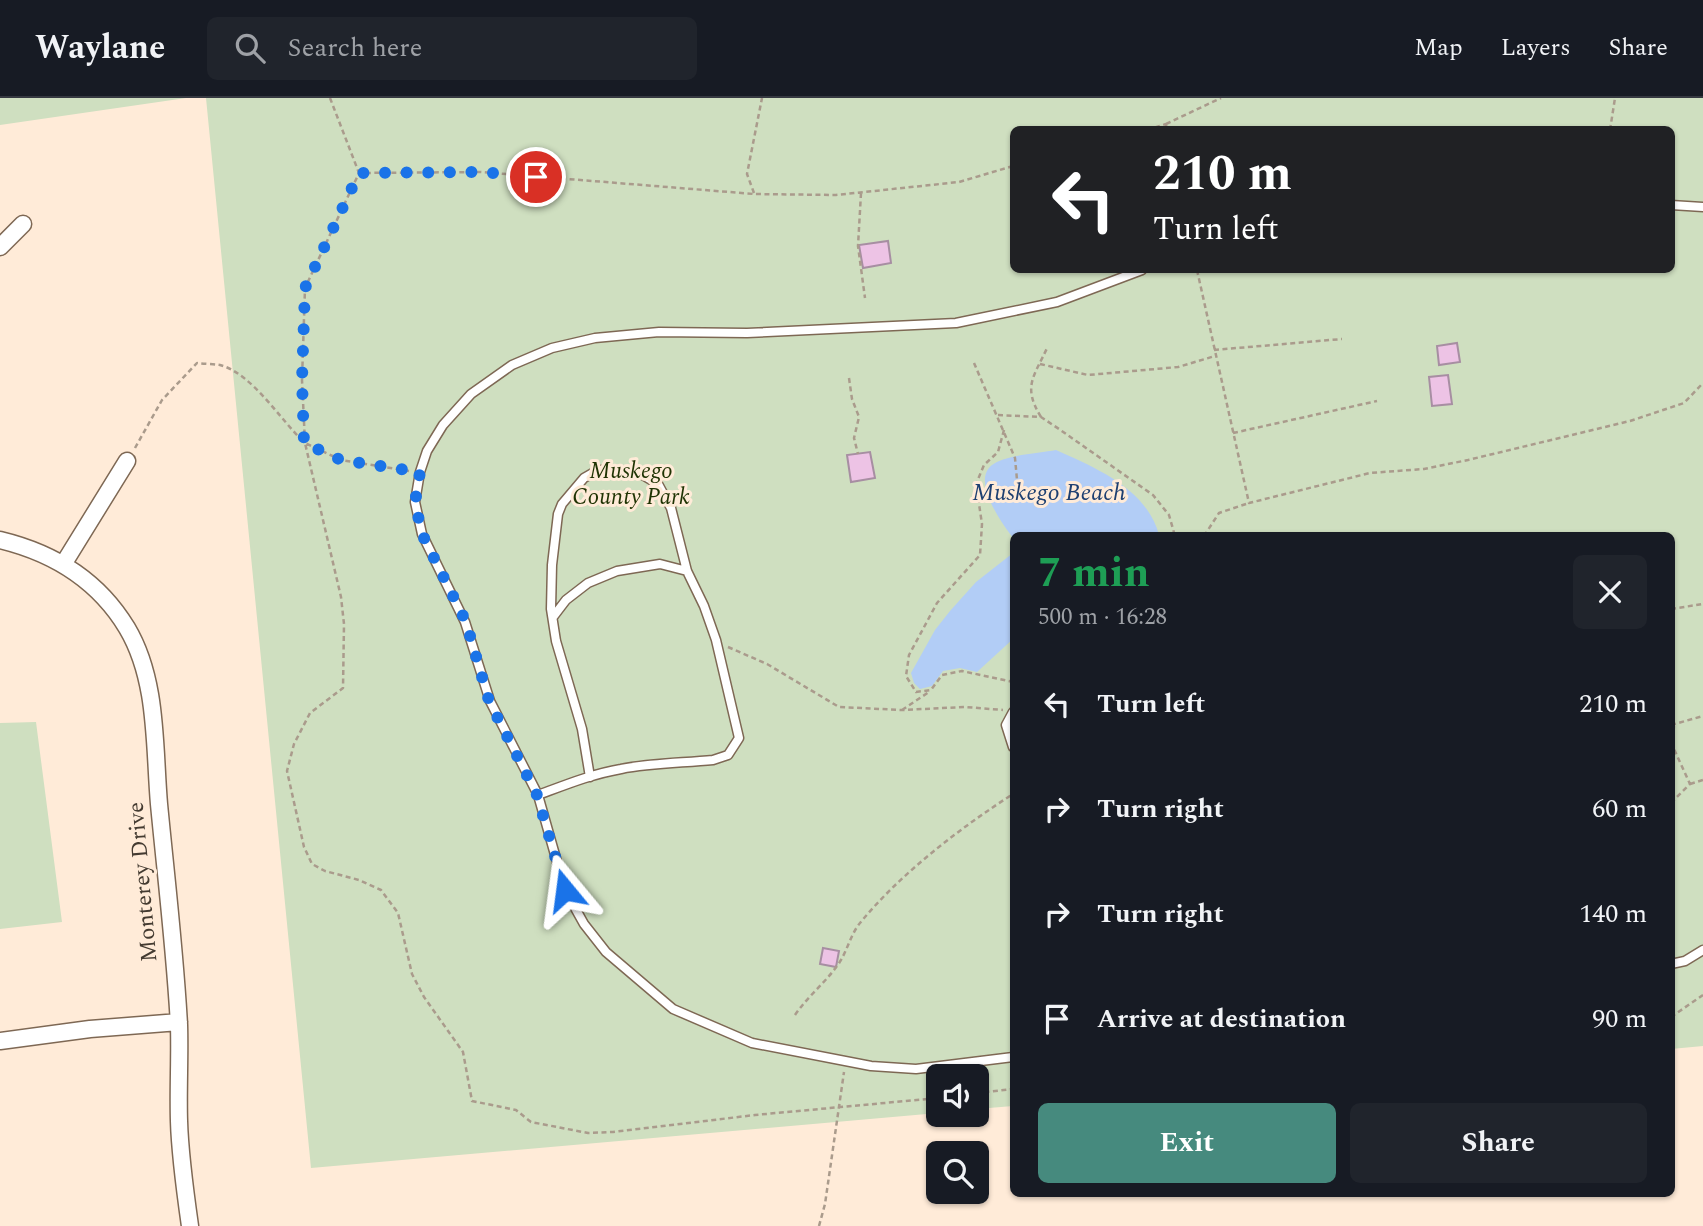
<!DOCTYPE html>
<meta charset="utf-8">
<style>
body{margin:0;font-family:Spectral,serif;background:#20242c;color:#f1f3f6;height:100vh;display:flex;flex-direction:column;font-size:26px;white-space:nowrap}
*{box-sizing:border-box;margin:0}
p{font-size:23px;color:#9ea1a6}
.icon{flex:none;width:38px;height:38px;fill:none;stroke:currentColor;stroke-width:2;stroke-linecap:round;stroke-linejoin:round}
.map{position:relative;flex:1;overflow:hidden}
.sheet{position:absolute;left:1010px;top:434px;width:665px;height:665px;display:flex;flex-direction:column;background:#171b24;border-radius:10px;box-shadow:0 2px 5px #0004}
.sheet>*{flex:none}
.top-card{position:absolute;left:1010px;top:28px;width:665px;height:147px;border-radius:10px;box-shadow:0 2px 5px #0004;background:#202124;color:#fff;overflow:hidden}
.tools{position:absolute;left:926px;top:966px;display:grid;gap:14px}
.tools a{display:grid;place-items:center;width:63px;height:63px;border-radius:10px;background:#171b24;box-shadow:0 2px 5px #0004;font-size:35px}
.pin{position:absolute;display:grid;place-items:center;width:60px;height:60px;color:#fff;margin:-30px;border:4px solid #fff;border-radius:50%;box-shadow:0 2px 7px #0007}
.me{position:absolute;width:77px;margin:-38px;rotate:344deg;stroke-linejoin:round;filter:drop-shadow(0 0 5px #0008)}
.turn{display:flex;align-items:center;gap:24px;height:147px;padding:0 28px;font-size:32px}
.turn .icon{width:91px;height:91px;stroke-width:2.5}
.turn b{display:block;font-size:49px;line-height:60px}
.round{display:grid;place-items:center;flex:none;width:74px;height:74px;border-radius:10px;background:#20242c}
.headline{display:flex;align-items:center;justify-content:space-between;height:119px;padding:0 28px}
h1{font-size:42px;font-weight:700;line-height:52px;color:#1e9e55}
.action{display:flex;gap:14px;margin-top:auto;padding:14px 28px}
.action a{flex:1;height:80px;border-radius:10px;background:#468a7e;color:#fff;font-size:28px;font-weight:700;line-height:80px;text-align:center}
.action a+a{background:#20242c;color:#f1f3f6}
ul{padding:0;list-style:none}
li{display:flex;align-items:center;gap:21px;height:105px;padding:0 28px}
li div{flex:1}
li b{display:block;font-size:26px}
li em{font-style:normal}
header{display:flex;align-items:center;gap:42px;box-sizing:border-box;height:98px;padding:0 35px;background:#171b24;border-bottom:2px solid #363941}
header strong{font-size:33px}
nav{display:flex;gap:38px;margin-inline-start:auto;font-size:24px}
.search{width:490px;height:63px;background:#20242c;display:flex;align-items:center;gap:18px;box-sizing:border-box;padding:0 24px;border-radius:10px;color:#9ea1a6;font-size:26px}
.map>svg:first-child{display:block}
</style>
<header>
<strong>Waylane</strong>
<div class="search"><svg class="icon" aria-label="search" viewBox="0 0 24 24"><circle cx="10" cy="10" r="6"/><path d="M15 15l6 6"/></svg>Search here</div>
<nav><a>Map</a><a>Layers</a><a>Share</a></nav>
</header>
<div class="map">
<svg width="1703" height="1128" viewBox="0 0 1703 1128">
<rect width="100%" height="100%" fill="#ffebd8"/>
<!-- green -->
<path fill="#cfdfc0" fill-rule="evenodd" d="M0 0H186L0 27Z
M206 0H1703V948L1671 951V438H1013V1008L977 1011 976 978H938V1015L311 1070ZM1013 32H1671V172H1013Z
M36 624 62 824 0 831V625Z"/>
<!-- water -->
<path fill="#b2cdf6" d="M1056 352C1096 370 1147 391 1159 437L1013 438V440C1002 425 971 383 992 367 1005 357 1040 355 1056 352Z
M1013 455V541L977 574 960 570 943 573 932 588 920 591 914 585 911 575 935 532 950 513 976 484Z"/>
<!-- building -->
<path fill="#edc3e5" stroke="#a78ea2" stroke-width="2" d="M888 143 891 165 863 170 859 147Z
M1457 245 1460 264 1439 267 1437 248Z
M1448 277 1452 306 1432 308 1429 279Z
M870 354 875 380 851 384 847 357Z
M823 850 839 853 836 869 820 866Z"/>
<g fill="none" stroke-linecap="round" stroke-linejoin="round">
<defs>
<path id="lane" d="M1671 107 1703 109
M553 519 566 502 588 485 617 473 660 466 687 473
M1013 614 1006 627 1013 649
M538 697C565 687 592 676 621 671 651 665 683 665 713 662L728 657 739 640 716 542 704 508 687 473 671 410 658 386 636 373 598 372 584 380 562 406 558 416 552 467 551 511 556 543 582 631 590 679
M1671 866 1685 863 1703 852
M1013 959 916 971 871 968 752 945 673 911 606 854 584 826 565 792 538 697 490 603 465 524 422 436 415 404 420 374 427 353 443 327 471 296 512 267 552 250 595 240 659 234 747 235 956 225 1057 204 1142 172"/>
<path id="street" d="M0 149 23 126
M0 442C54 455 98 482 127 530 158 582 154 648 159 706 166 779 175 853 179 927 180 959 178 991 179 1023 180 1058 185 1093 190 1128
M64 465 127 363
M0 943 90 931 179 924"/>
</defs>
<!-- lane casing -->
<use href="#lane" stroke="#7e6854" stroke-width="11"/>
<!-- street casing -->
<use href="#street" stroke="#7e6854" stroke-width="19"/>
<!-- path -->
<path stroke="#aa9b8c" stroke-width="2.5" stroke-dasharray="5 3.5" stroke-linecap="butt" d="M330 0 359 75
M1166 26 1221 0
M1147 32 1166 26 1167 32
M1610 32 1615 0
M754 95 747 76 762 0
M861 95 858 148 865 200
M1197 172 1249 405 1370 375 1424 371 1468 362 1630 323 1684 305 1703 285
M1214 252 1342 241
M974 265 1015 360 1017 382
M1040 266 1088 277 1178 269 1215 258
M849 280 852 301 859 319 854 340 858 356
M998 317 1041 319 1059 331 1153 397 1169 417 1175 438
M1041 319C1022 288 1034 279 1048 248
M1004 332 998 354 984 367 976 386 982 426 980 457 937 505 909 557 906 578 916 594 931 592 942 577 962 573 1013 584
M1233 335 1377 303
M305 345 302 282 305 190 359 75 481 74 754 96 836 97 959 84 1013 68
M135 350 162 302 197 265C204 266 213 266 220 267 253 276 280 322 305 345
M409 373 341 362 305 345 341 499 344 526 343 590 310 615 294 646 287 673 304 749 312 766 325 773 359 782 381 792 398 815 412 876 424 899 463 954 472 1003 516 1012 531 1024 588 1035 613 1034 755 1017 938 1000
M1204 438 1219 415 1249 405
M1671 511 1703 506
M728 549 767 566 839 609 902 612 965 609 1003 612
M902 612 929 594
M1671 627 1703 618
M1690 686 1703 682
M1671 705 1690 686 1673 649 1674 626
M795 917C808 898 824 886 837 868 847 855 850 837 860 825 900 776 960 730 1013 696
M1671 919 1703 897
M976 995 1013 991
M819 1128 825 1106 844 974"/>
<!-- lane -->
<use href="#lane" stroke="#fff" stroke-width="8"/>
<!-- street -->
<use href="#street" stroke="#fff" stroke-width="16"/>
</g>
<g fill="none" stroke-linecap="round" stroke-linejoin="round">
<!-- route -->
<path stroke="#1a73e8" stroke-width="12" stroke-dasharray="0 21.6" d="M536 79 481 74 359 75 305 190 302 282 304 345 341 362 420 374 415 404 422 436 466 524 489 603 537 697 565 792"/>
</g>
<g text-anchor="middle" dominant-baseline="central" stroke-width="6" stroke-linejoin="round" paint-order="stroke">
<!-- park labels -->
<g font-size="23" font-style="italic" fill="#1f3303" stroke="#ffebd8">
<text x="631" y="373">Muskego<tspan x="631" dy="26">County Park</tspan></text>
</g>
<!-- street labels -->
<g font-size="23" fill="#443b31" stroke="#ffebd8">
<text transform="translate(143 784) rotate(-95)">Monterey Drive</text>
</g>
<!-- water labels -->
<g font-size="24" font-style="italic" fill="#1d3f71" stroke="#ffebd8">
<text x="1049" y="395">Muskego Beach</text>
</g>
</g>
</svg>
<div class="tools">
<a><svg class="icon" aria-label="sound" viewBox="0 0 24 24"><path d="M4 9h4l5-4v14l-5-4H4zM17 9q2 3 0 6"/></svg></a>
<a><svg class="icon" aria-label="search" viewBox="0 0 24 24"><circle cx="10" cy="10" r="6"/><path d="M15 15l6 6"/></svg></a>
</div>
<div class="pin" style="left:536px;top:79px;background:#d93025"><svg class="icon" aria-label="arrive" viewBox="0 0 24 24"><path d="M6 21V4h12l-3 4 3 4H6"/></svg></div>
<svg class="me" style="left:565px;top:792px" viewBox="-20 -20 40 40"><path d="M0-17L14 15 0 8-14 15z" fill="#1a73e8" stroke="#fff" stroke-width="4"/></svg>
<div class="top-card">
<div class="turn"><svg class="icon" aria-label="left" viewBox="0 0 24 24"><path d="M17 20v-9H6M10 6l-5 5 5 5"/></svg><div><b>210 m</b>Turn left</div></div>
</div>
<section class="sheet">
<div class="headline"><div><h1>7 min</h1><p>500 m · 16:28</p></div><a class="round"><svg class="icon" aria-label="close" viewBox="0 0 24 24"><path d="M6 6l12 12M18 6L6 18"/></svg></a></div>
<ul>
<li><svg class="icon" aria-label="left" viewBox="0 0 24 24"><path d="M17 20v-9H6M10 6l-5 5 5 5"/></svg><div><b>Turn left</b></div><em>210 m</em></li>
<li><svg class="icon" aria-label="right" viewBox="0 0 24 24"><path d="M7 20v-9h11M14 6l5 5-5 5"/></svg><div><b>Turn right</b></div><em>60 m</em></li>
<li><svg class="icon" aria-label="right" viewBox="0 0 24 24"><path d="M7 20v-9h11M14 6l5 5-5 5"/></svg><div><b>Turn right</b></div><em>140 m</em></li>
<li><svg class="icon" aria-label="arrive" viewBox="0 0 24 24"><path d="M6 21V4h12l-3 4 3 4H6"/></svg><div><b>Arrive at destination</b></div><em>90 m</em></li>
</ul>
<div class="action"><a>Exit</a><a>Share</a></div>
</section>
</div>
